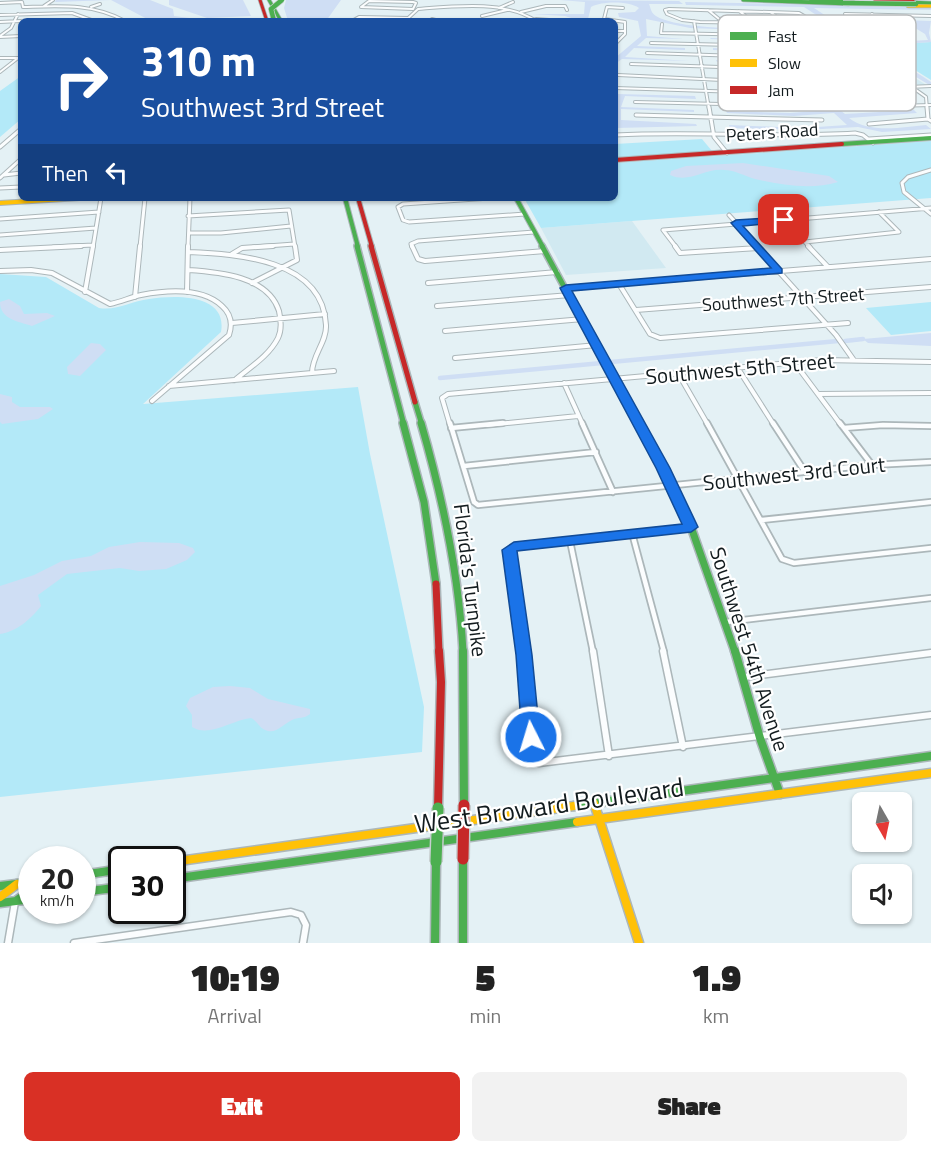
<!DOCTYPE html>
<style>
body{margin:0;font-family:"Titillium Web",sans-serif;background:#f2f2f2;color:#222;height:100vh;display:flex;flex-direction:column;font-size:22px;white-space:nowrap}
*{box-sizing:border-box;margin:0}
p{font-size:20px;color:#767676}
.icon{flex:none;width:33px;height:33px;fill:none;stroke:currentColor;stroke-width:2;stroke-linecap:round;stroke-linejoin:round}
.map{position:relative;height:943px;overflow:hidden}
.side{display:flex;flex-direction:column;background:#fff;flex:1}
.side>*{flex:none}
.banner{position:absolute;left:18px;top:18px;width:600px;height:183px;border-radius:9px;box-shadow:0 2px 4px #0004;background:#1a4fa0;color:#fff;overflow:hidden}
.needle{width:39px;rotate:171deg}
.fabs{position:absolute;left:852px;top:792px;display:grid;gap:12px}
.fabs a{display:grid;place-items:center;width:60px;height:60px;border-radius:9px;background:#fff;box-shadow:0 2px 4px #0004;font-size:30px}
.speed{position:absolute;left:18px;top:846px;display:flex;gap:12px;font-size:30px;font-weight:700;text-align:center}
.speed>*{display:grid;place-content:center;width:78px;height:78px;border-radius:50%;background:#fff;box-shadow:0 2px 4px #0004;line-height:1}
.speed small{font-size:15px;font-weight:400}
.speed .limit{border:3px solid #111;border-radius:9px;background:#fff;color:#111}
.pin{position:absolute;display:grid;place-items:center;width:51px;height:51px;color:#fff;margin:-26px;border-radius:12px;box-shadow:0 3px 9px #0006}
.me{position:absolute;width:66px;margin:-33px;rotate:355deg;stroke-linejoin:round;filter:drop-shadow(0 0 4px #0008)}
.turn{display:flex;align-items:center;gap:21px;height:126px;padding:0 24px;font-size:27px}
.turn .icon{width:78px;height:78px;stroke-width:2.5}
.turn b{display:block;font-size:42px;line-height:51px}
.then{display:flex;align-items:center;height:57px;padding:0 24px;background:#0003;gap:12px;font-size:22px}
.eta{display:flex;justify-content:space-evenly;align-items:center;height:102px;text-align:center}
.eta b{font-size:36px;font-weight:800;line-height:42px}
.action{display:flex;gap:12px;margin-top:auto;padding:12px 24px}
.action a{flex:1;height:69px;border-radius:9px;background:#d93025;color:#fff;font-size:24px;font-weight:800;line-height:69px;text-align:center}
.action a+a{background:#f2f2f2;color:#222}
.map>svg:first-child{display:block}
</style>
<div class="map">
<svg width="931" height="943" viewBox="0 0 931 943">
<rect width="100%" height="100%" fill="#e4f1f5"/>
<!-- built -->
<path fill="#d1e9f1" d="M870 50 928 86 820 90 810 80 798 54Z
M632 221 666 268 566 275 541 228Z"/>
<!-- green -->
<path fill="#b3e9f8" d="M931 42V80L875 45Z
M21 76V119L0 137V91Z
M702 139 712 151 615 158V144Z
M931 141V198L541 228 524 198H615V163Z
M0 274 46 277 99 308C117 311 131 301 149 299 174 295 228 293 221 332L143 404 358 387 370 454 424 707 422 752 0 797Z
M931 302V331L891 335 866 308Z"/>
<!-- water -->
<path fill="#cfdef4" d="M56 0H150L173 9 174 16 197 19 151 21 111 0 55 2Z
M159 0H243L251 16 207 18 169 5V0Z
M286 0H341L326 21H288L284 8Z
M560 0 679 1 683 4H649C651 9 651 13 656 16 685 34 800 27 841 31L804 7 694 5H686L685 2 931 7V10L814 8 852 33 785 31 787 43 791 45 806 80 815 89C805 92 795 87 791 77L719 74V72L791 75 788 64 717 62 716 60 786 62 783 53 713 50V48L782 51 779 42 711 39 710 38 778 40 774 31 690 28 646 19 647 36 684 39 646 38 637 46 685 48V50L634 48 625 57 690 61 622 59 615 64V58L641 36 638 21 619 17 618 13 635 12 639 8C628 1 603 1 591 7L588 19 591 21H581L565 16 532 14H584L585 2Z
M902 20 931 21 929 33 931 42 875 46 925 78 931 82V86L848 36 857 35 872 43 928 40 925 34Z
M813 92 823 97 913 95 917 97 831 103 845 114 914 110 917 113 849 118C869 134 903 127 926 125L931 129 882 132 858 127 804 130 730 128 729 125 802 128 847 125 834 113 794 116 727 113 726 111 790 113 829 110 817 100 784 102 723 100V97L780 99 813 97 808 93Z
M617 94 695 96 696 99 625 96 621 107 694 110V112L621 109V120L696 124 697 126 616 128 615 105Z
M743 163 829 176 838 182C811 190 782 185 755 179 744 176 735 170 724 170 704 168 690 184 670 175L671 171 686 166Z
M9 299 20 306 24 314 47 313 55 316 32 326C17 321 0 319 0 302Z
M931 333V346L868 343 863 339Z
M91 343 100 344 106 350 80 376 68 374 67 367Z
M0 394 12 397V402L20 407H50L53 409 38 419 2 424 0 422Z
M140 542 179 543 193 548 195 552 187 560 166 569 139 571 120 568 67 574 38 595 41 606C31 619 16 632 0 634V586L34 575 62 561 91 556 109 547Z
M230 686 250 688 268 699 310 709V714C304 719 298 717 292 720 283 724 276 735 265 730 259 727 257 721 251 718 232 720 209 738 192 727V715L186 706 190 698 213 687Z"/>
<g fill="none" stroke-linecap="round" stroke-linejoin="round">
<!-- canal -->
<path stroke="#cfdef4" stroke-width="4.5" d="M845 341 863 339
M611 362 838 341
M440 378 602 363"/>
<defs>
<path id="street-far4" d="M369 1 413 2 416 3 413 9 361 7Z
M0 3 22 2 23 7C59 6 92 3 125 21
M44 6 53 0
M91 7 100 4
M499 8 513 2
M669 9 799 13 818 24 700 22 682 20 667 14 665 10Z
M708 10 724 23
M739 11 756 24
M521 12 546 6H565L567 10
M770 12 788 25
M845 14 878 36H908L872 14
M845 14 931 16
M0 15 72 13 94 21
M482 16 507 10
M432 19 439 21
M536 19 562 21
M25 21H61
M352 21 359 17 408 18
M405 21 418 9C455 6 505 0 536 21
M694 21 709 109
M0 22 21 21
M662 24 661 33 765 35
M615 31H625
M0 36 11 28 18 14
M0 37 21 36
M651 43 769 46
M615 44 625 34V22L604 19 607 7 623 8
M647 53 773 57
M0 58H18
M631 64 777 69
M0 72 18 58
M618 75 787 83
M902 80 926 97 927 109
M615 88 776 93 931 86
M635 102 806 106
M855 107 931 105"/>
<path id="street-far3" d="M709 107 714 137 727 153
M927 107 928 119 931 121
M636 115 822 120
M869 124 928 119
M615 135C695 131 775 138 855 133L863 135 873 143
M869 139 931 135
M0 147 21 129
M931 170 908 177 902 183 904 192 931 214
M4 175 21 173
M0 178 21 159
M0 188 21 187
M490 198 403 204 398 207 403 220 409 222 525 214
M729 215 758 247
M188 216 289 210 295 247
M0 219 99 212
M189 233H221L291 226
M0 235 96 228
M53 247 93 245
M93 247 101 198
M140 247 145 198
M188 247 190 198
M253 247 294 244
M412 247 411 244 418 241 534 232
M676 247 663 230 931 208
M810 247 805 242 899 232 879 212"/>
<path id="street-far2" d="M412 246 418 259 425 261 545 251
M675 246 680 253 758 248
M756 246 836 335 853 359
M808 246 828 267
M0 250 81 246
M188 252C237 254 323 259 326 325 327 342 312 355 312 373
M232 254 242 248 273 246
M188 270C219 272 268 276 279 311 281 320 282 330 278 338 269 356 249 368 235 380
M0 271 31 270 52 273 110 304C121 302 131 297 141 295 167 290 202 287 222 306 231 314 233 323 229 335L152 401
M252 283 297 260 295 246
M428 283 557 272
M619 284 650 334 660 338 848 323
M566 288 931 259
M85 292 93 246
M187 292 188 246
M135 297 140 246
M437 306 570 295
M636 310 931 287
M232 323 325 314
M445 331 583 319
M455 358 597 345
M794 362 841 425
M737 367 774 425
M678 373 708 425
M564 383 583 425
M169 386 334 371
M818 394 931 393
M450 425 442 398 448 394 822 360 931 362
M487 425 578 416"/>
<path id="street-far1" d="M450 423 474 502 478 505 872 465 931 462
M582 423 613 492
M707 423 782 559 794 563 931 548
M773 423 805 472
M840 423 872 465
M451 428 503 423
M844 428 883 425 931 426
M464 466 596 452
M761 520 931 502
M632 533 664 652
M570 541 593 652
M726 622 931 598
M524 652 510 550 514 547 691 527"/>
<path id="street" d="M523 651 533 757 539 763 931 715
M593 651 609 756
M663 651 683 747
M744 677 931 653
M8 943 15 902
M74 943 291 912 301 915 306 925 303 943"/>
<path id="fast-far4" d="M269 0 281 21
M743 0 849 4
M752 0 817 2
M811 0 853 1
M907 2 931 3"/>
<path id="fast-far3" d="M842 144 931 138
M345 198 358 247
M516 198 543 247"/>
<path id="fast-far2" d="M357 246 404 425
M542 246 639 425
M415 402 422 425"/>
<path id="fast-far1" d="M403 423 424 502 436 584
M421 423C443 499 459 574 463 652
M639 423 691 527 735 652"/>
<path id="fast" d="M463 651 464 805
M735 651 760 738 780 794
M574 806 931 756
M463 859V943
M82 875 122 869
M172 879 577 822
M0 886 32 882
M82 892 122 887
M17 900 32 890
M0 903 32 899
M435 943 436 862"/>
<path id="slow-far2" d="M908 6H931"/>
<path id="slow-far1" d="M0 203 80 198"/>
<path id="slow" d="M594 803 639 943
M577 822 931 773
M172 862 574 806
M0 897 17 884"/>
<path id="jam-far4" d="M260 0 267 21
M875 0 913 1"/>
<path id="jam-far3" d="M615 160 842 144
M358 198 372 247"/>
<path id="jam-far2" d="M371 246 415 402"/>
<path id="jam-far1" d="M436 584 439 652"/>
<path id="jam" d="M438 808 441 682 439 651"/>
</defs>
<!-- street-far4 casing -->
<use href="#street-far4" stroke="#acb7ba" stroke-width="4"/>
<!-- street-far3 casing -->
<use href="#street-far3" stroke="#acb7ba" stroke-width="5"/>
<!-- street-far2 casing -->
<use href="#street-far2" stroke="#acb7ba" stroke-width="6"/>
<!-- street-far1 casing -->
<use href="#street-far1" stroke="#acb7ba" stroke-width="8"/>
<!-- street casing -->
<use href="#street" stroke="#acb7ba" stroke-width="9"/>
<!-- fast-far4 casing -->
<use href="#fast-far4" stroke="#acb7ba" stroke-width="4.5"/>
<!-- fast-far3 casing -->
<use href="#fast-far3" stroke="#acb7ba" stroke-width="6"/>
<!-- fast-far2 casing -->
<use href="#fast-far2" stroke="#acb7ba" stroke-width="8"/>
<!-- fast-far1 casing -->
<use href="#fast-far1" stroke="#acb7ba" stroke-width="10"/>
<!-- fast casing -->
<use href="#fast" stroke="#acb7ba" stroke-width="11"/>
<!-- slow-far2 casing -->
<use href="#slow-far2" stroke="#acb7ba" stroke-width="4.5"/>
<!-- slow-far1 casing -->
<use href="#slow-far1" stroke="#acb7ba" stroke-width="6"/>
<!-- slow casing -->
<use href="#slow" stroke="#acb7ba" stroke-width="11"/>
<!-- jam-far4 casing -->
<use href="#jam-far4" stroke="#acb7ba" stroke-width="4.5"/>
<!-- jam-far3 casing -->
<use href="#jam-far3" stroke="#acb7ba" stroke-width="6"/>
<!-- jam-far2 casing -->
<use href="#jam-far2" stroke="#acb7ba" stroke-width="8"/>
<!-- jam-far1 casing -->
<use href="#jam-far1" stroke="#acb7ba" stroke-width="10"/>
<!-- jam casing -->
<use href="#jam" stroke="#acb7ba" stroke-width="11"/>
<!-- street-far4 -->
<use href="#street-far4" stroke="#fbfdfe" stroke-width="2"/>
<!-- street-far3 -->
<use href="#street-far3" stroke="#fbfdfe" stroke-width="3"/>
<!-- street-far2 -->
<use href="#street-far2" stroke="#fbfdfe" stroke-width="4"/>
<!-- street-far1 -->
<use href="#street-far1" stroke="#fbfdfe" stroke-width="4.5"/>
<!-- street -->
<use href="#street" stroke="#fbfdfe" stroke-width="6"/>
<!-- fast-far4 -->
<use href="#fast-far4" stroke="#4caf50" stroke-width="3"/>
<!-- fast-far3 -->
<use href="#fast-far3" stroke="#4caf50" stroke-width="4"/>
<!-- fast-far2 -->
<use href="#fast-far2" stroke="#4caf50" stroke-width="5"/>
<!-- fast-far1 -->
<use href="#fast-far1" stroke="#4caf50" stroke-width="7"/>
<!-- fast -->
<use href="#fast" stroke="#4caf50" stroke-width="8"/>
<!-- slow-far2 -->
<use href="#slow-far2" stroke="#ffc107" stroke-width="3"/>
<!-- slow-far1 -->
<use href="#slow-far1" stroke="#ffc107" stroke-width="4"/>
<!-- slow -->
<use href="#slow" stroke="#ffc107" stroke-width="8"/>
<!-- jam-far4 -->
<use href="#jam-far4" stroke="#c62828" stroke-width="3"/>
<!-- jam-far3 -->
<use href="#jam-far3" stroke="#c62828" stroke-width="4"/>
<!-- jam-far2 -->
<use href="#jam-far2" stroke="#c62828" stroke-width="5"/>
<!-- jam-far1 -->
<use href="#jam-far1" stroke="#c62828" stroke-width="7"/>
<!-- jam -->
<use href="#jam" stroke="#c62828" stroke-width="8"/>
<defs>
<path id="fast-bridge-far1" d="M843 3 916 4
M274 21 271 9 282 0"/>
<path id="fast-bridge" d="M436 862 438 808"/>
<path id="jam-bridge" d="M463 859 464 805"/>
</defs>
<!-- fast-bridge-far1 casing -->
<use href="#fast-bridge-far1" stroke="#c6cdce" stroke-width="6" stroke-linecap="butt"/>
<!-- fast-bridge casing -->
<use href="#fast-bridge" stroke="#c6cdce" stroke-width="14" stroke-linecap="butt"/>
<!-- jam-bridge casing -->
<use href="#jam-bridge" stroke="#c6cdce" stroke-width="14" stroke-linecap="butt"/>
<!-- fast-bridge-far1 -->
<use href="#fast-bridge-far1" stroke="#4caf50" stroke-width="4.5"/>
<!-- fast-bridge -->
<use href="#fast-bridge" stroke="#4caf50" stroke-width="11"/>
<!-- jam-bridge -->
<use href="#jam-bridge" stroke="#c62828" stroke-width="11"/>
</g>
<!-- route -->
<path fill="#1a73e8" stroke="#114b97" stroke-width="1.5" d="M784 217 789 220 787 222 743 226 782 269V273L572 291 670 468 698 527 691 532 517 551 532 655 540 737 537 742 531 744 525 742 522 737 516 655 502 550 514 542 682 524 656 468 560 288 566 285 771 268 731 223 736 220Z"/>
<g text-anchor="middle" dominant-baseline="central" stroke-width="4.5" stroke-linejoin="round" paint-order="stroke">
<!-- far-street labels -->
<g font-size="18" fill="#121b1e" stroke="#fff">
<text transform="translate(772 132) rotate(-4)">Peters Road</text>
<text transform="translate(783 299) rotate(-4)">Southwest 7th Street</text>
</g>
<!-- street labels -->
<g font-size="21" fill="#121b1e" stroke="#fff">
<text transform="translate(740 368) rotate(-5)">Southwest 5th Street</text>
<text transform="translate(794 473) rotate(-6)">Southwest 3rd Court</text>
<text transform="translate(471 580) rotate(83)">Florida's Turnpike</text>
<text transform="translate(750 649) rotate(72)">Southwest 54th Avenue</text>
</g>
<!-- near-street labels -->
<g font-size="26" fill="#121b1e" stroke="#fff">
<text transform="translate(549 805) rotate(-8)">West Broward Boulevard</text>
</g>
</g>
<!-- legend -->
<rect x="718" y="15" width="198" height="96" rx="9" fill="#fff" stroke="#b8bbbc" stroke-width="1.5"/>
<rect x="730" y="32" width="27" height="8" fill="#4caf50"/>
<rect x="730" y="59" width="27" height="8" fill="#ffc107"/>
<rect x="730" y="86" width="27" height="8" fill="#c62828"/>
<g font-size="16" fill="#121b1e">
<text x="768" y="42">Fast</text>
<text x="768" y="69">Slow</text>
<text x="768" y="96">Jam</text>
</g>
</svg>
<div class="fabs">
<a><svg class="needle" viewBox="-14 -14 28 28"><path d="M0-13l5 13h-10z" fill="#e53935"/><path d="M0 13l5-13h-10z" fill="#767676"/></svg></a>
<a><svg class="icon" aria-label="sound" viewBox="0 0 24 24"><path d="M4 9h4l5-4v14l-5-4H4zM17 9q2 3 0 6"/></svg></a>
</div>
<div class="speed"><div>20<small>km/h</small></div><div class="limit">30</div></div>
<div class="pin" style="left:784px;top:220px;background:#d93025"><svg class="icon" aria-label="arrive" viewBox="0 0 24 24"><path d="M6 21V4h12l-3 4 3 4H6"/></svg></div>
<svg class="me" style="left:531px;top:737px" viewBox="-20 -20 40 40"><circle r="17" fill="#1a73e8" stroke="#fff" stroke-width="3"/><path d="M0-11L8 9 0 5-8 9z" fill="#fff"/></svg>
<div class="banner">
<div class="turn"><svg class="icon" aria-label="right" viewBox="0 0 24 24"><path d="M7 20v-9h11M14 6l5 5-5 5"/></svg><div><b>310 m</b>Southwest 3rd Street</div></div>
<div class="then">Then<svg class="icon" aria-label="left" viewBox="0 0 24 24"><path d="M17 20v-9H6M10 6l-5 5 5 5"/></svg></div>
</div>
</div>
<section class="side">
<div class="eta">
<div><b>10:19</b><p>Arrival</p></div>
<div><b>5</b><p>min</p></div>
<div><b>1.9</b><p>km</p></div>
</div>
<div class="action"><a>Exit</a><a>Share</a></div>
</section>
